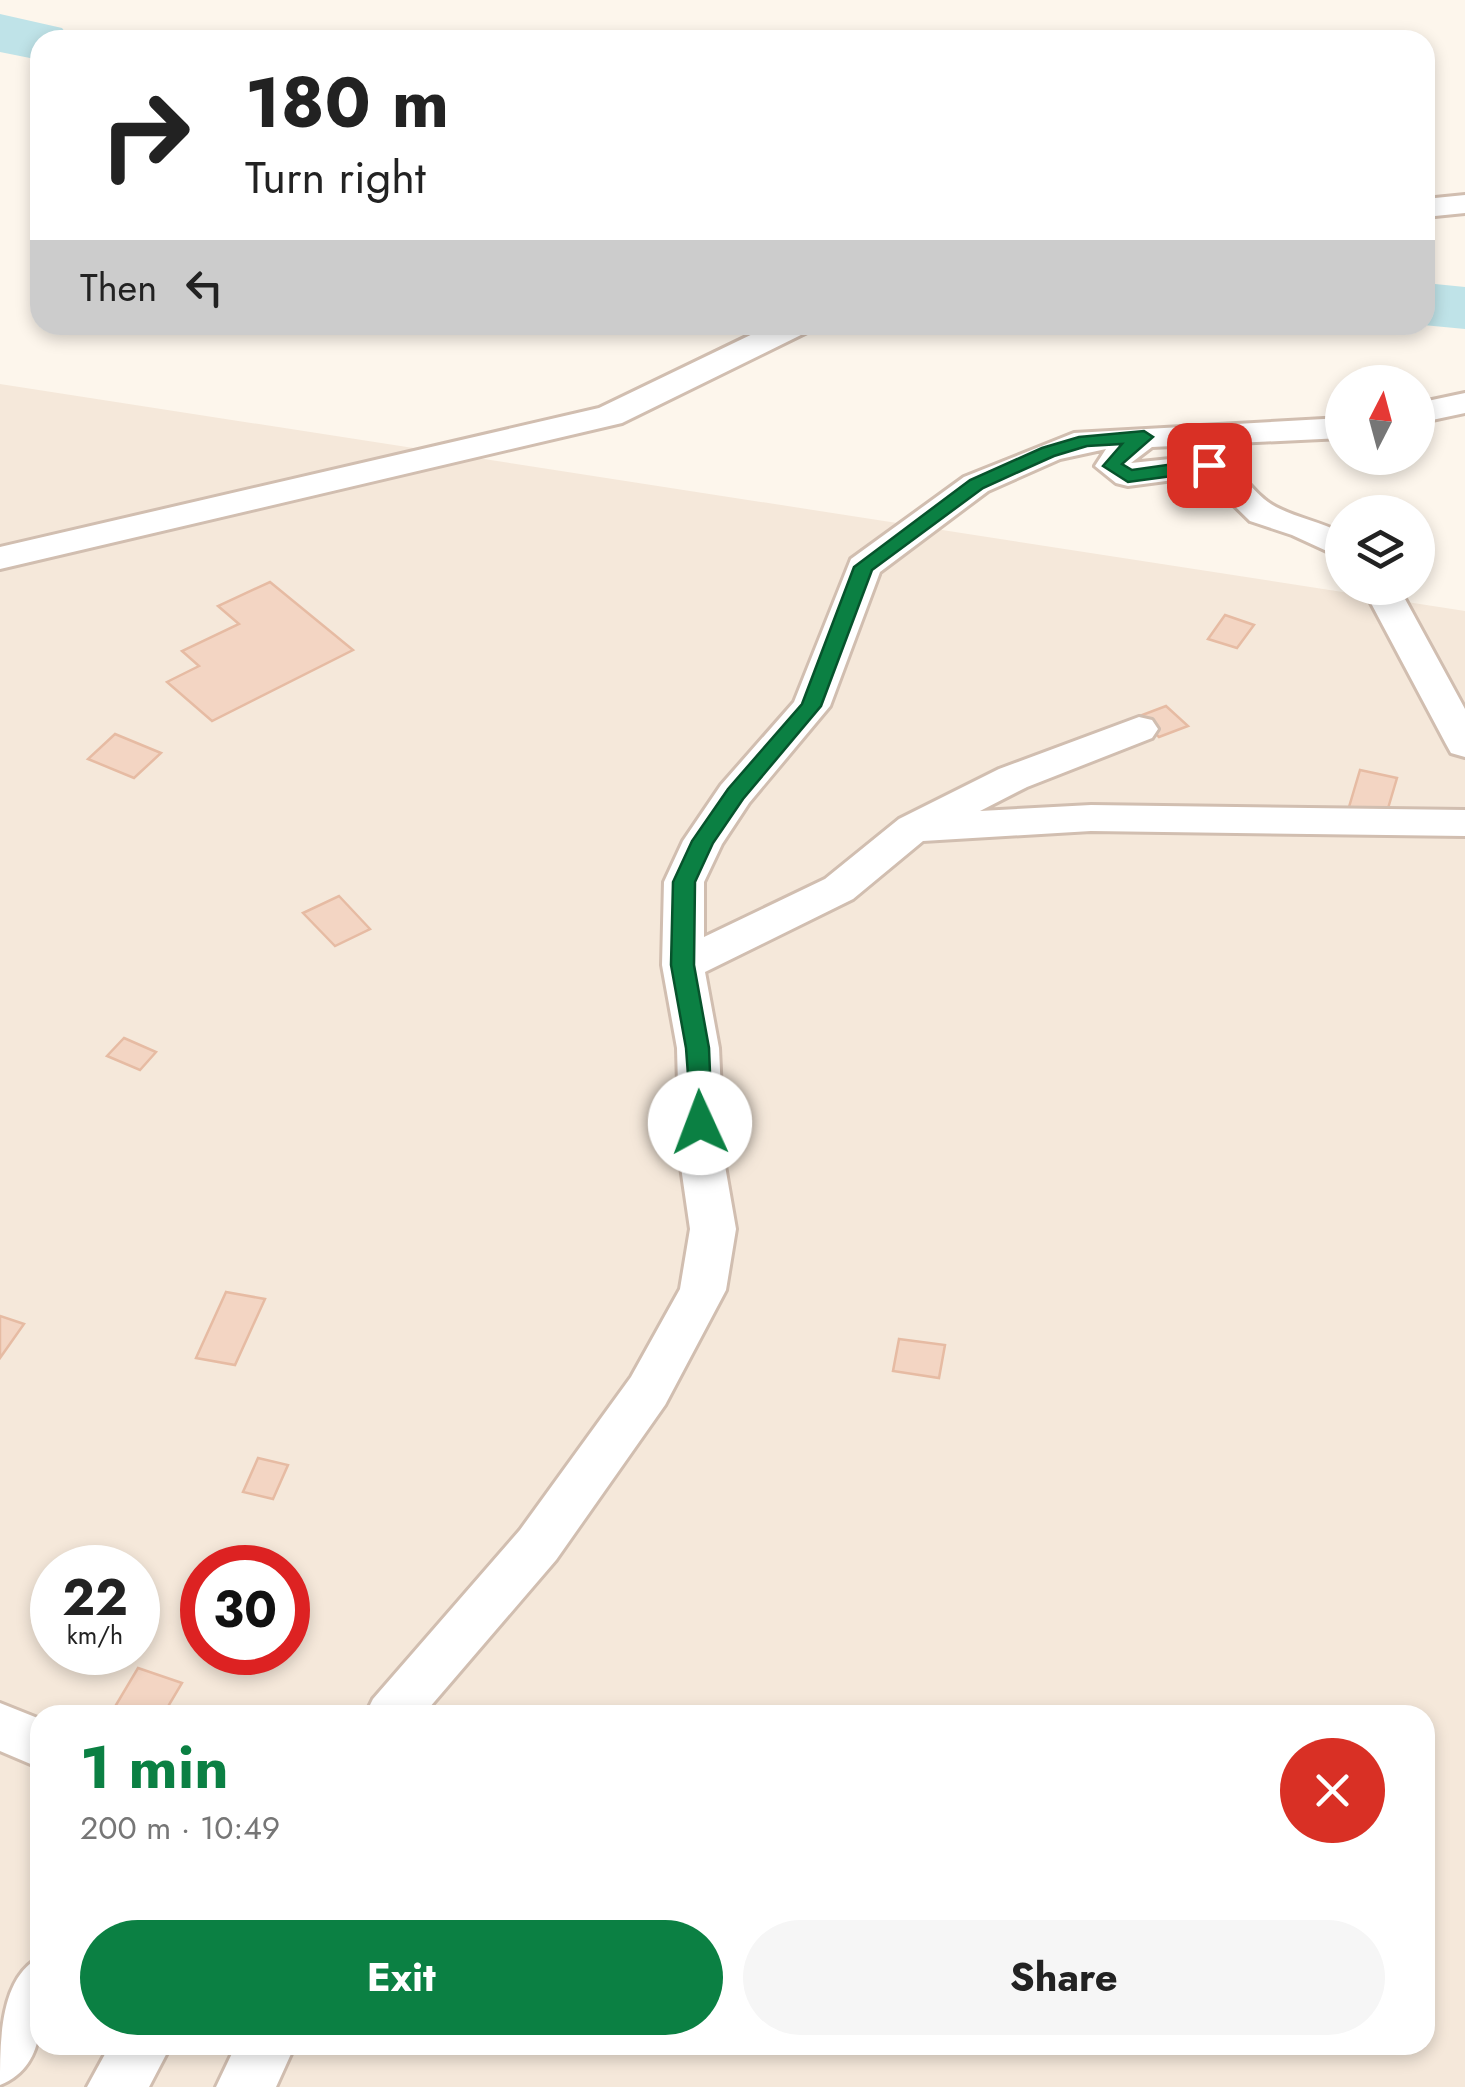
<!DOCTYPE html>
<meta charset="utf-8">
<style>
body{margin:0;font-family:Jost,sans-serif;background:#f6f6f6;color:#222;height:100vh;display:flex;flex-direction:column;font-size:38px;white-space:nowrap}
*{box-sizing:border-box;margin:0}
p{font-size:32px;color:#767676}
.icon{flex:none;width:55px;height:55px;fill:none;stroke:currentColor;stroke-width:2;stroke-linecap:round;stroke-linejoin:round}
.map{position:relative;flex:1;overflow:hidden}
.side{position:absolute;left:30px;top:1705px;width:1405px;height:350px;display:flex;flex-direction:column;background:#fff;border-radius:30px;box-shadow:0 5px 15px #0003}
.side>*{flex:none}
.top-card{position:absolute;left:30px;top:30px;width:1405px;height:305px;border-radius:30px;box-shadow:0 5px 15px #0003;background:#fff;color:#222;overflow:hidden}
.needle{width:65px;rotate:6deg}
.buttons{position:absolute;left:1325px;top:365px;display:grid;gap:20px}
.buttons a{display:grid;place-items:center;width:110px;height:110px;border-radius:50%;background:#fff;box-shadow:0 5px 15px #0003;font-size:50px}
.speed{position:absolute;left:30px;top:1545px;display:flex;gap:20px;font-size:50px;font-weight:700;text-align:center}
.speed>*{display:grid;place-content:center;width:130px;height:130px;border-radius:50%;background:#fff;box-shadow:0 5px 15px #0003;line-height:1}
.speed small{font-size:25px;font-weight:400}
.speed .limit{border:15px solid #d22;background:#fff;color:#111}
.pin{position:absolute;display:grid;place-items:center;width:85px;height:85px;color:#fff;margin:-42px;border-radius:20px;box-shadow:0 5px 15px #0006}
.me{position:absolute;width:110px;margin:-55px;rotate:358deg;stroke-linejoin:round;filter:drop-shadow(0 0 8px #0008)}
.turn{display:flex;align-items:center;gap:35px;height:210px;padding:0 50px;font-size:45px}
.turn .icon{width:130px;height:130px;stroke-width:2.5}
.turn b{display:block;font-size:70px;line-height:85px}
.then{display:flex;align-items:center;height:95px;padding:0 50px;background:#0003;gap:20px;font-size:38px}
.round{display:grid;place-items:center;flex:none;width:105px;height:105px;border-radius:52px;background:#f6f6f6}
.overview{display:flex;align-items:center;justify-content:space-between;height:170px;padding:0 50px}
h1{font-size:60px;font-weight:700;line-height:75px;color:#0b8043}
.button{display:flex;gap:20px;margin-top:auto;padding:20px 50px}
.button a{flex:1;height:115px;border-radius:60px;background:#0b8043;color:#fff;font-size:40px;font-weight:700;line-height:115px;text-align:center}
.button a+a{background:#f6f6f6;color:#222}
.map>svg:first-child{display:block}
</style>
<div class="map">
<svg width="1465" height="2087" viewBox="0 0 1465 2087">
<rect width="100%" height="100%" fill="#fdf6ec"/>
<!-- residential -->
<path fill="#f5e8da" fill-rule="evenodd" d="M0 384 1465 611V2087H0ZM52 1568H138V1652H52ZM202 1568H288V1652H202ZM40 1715H1425V2045H40Z"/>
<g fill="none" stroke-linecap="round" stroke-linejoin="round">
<!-- river -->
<path fill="#bfe3e8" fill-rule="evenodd" d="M0 14 62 28 71 40H40V60L0 52Z
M1425 283 1465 287V329L1423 325Z"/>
</g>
<!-- building -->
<path fill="#f3d5c3" stroke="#e6bba3" stroke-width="2.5" d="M270 582 353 650 212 721 167 682 199 666 182 651 239 624 218 606Z
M1225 615 1254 625 1237 648 1208 639Z
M1166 706 1188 726 1159 737 1137 717Z
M115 734 161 753 134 778 88 759Z
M1360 770 1397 778 1386 815 1349 807Z
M339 896 370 929 335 946 303 913Z
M124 1038 156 1052 140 1070 107 1056Z
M226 1292 265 1299 235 1365 196 1358Z
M0 1316 24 1324 0 1358Z
M899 1339 945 1345 939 1378 893 1371Z
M258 1458 288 1465 273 1499 243 1492Z
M138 1668 182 1683 163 1715H110Z"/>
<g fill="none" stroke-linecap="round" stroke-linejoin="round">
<defs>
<path id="minor" d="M1465 195V213L1425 217V199Z
M771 325H812L807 332 622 423 0 569V547L599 408Z
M1465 393V413L1418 423V403Z
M1342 418V438L1152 447 1131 463 1209 455C1241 463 1249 493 1276 507 1297 518 1321 522 1342 533V558L1292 535 1250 521 1204 476 1128 486 1116 483 1095 466 1106 449 1060 459 988 491 880 572 830 706 749 803 722 844 704 882V937L825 879 899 819 999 769 1139 717 1152 720 1158 729 1152 738 1027 787 980 811 1091 805 1465 810V836L1091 831 923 841 853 899 705 972 719 1048 724 1160 736 1229 726 1290 665 1405 556 1560 423 1715H365L373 1699 520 1530 631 1377 680 1289 690 1229 680 1160 677 1048 662 965 664 882 683 841 721 785 794 702 851 559 964 477 1074 433Z
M1363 588H1399L1465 709V757L1451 753 1446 744Z
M0 1703 40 1719V1768L0 1751Z
M40 1957C40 2004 52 2064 0 2085 0 2039 0 1978 40 1957Z
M110 2045H171L149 2087H87Z
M236 2045H295L276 2087H216Z"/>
</defs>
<!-- minor casing -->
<use href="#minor" stroke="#d1beb0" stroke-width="6"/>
<!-- minor -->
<use href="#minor" fill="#fff" fill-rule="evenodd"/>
</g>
<!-- route -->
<path fill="#0b8043" stroke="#07532c" stroke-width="2.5" d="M1144 431 1153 437 1122 464 1132 470 1209 459 1218 465 1209 471 1128 482 1103 466 1122 444 1087 446 1054 456 983 488 872 570 821 706 743 799 713 843 695 882 694 965 709 1048 712 1123 700 1132 692 1129 686 1048 671 965 673 882 692 841 728 789 802 704 854 567 970 480 1042 448 1079 437Z"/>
</svg>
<div class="buttons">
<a><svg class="needle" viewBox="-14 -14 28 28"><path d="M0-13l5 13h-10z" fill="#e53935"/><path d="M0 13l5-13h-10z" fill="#767676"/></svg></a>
<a><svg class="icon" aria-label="layers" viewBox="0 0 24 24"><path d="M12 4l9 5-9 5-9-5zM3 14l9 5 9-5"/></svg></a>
</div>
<div class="speed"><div>22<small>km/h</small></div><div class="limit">30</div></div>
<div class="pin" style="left:1209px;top:465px;background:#d93025"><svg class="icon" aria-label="arrive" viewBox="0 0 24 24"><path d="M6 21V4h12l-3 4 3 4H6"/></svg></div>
<svg class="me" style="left:700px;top:1123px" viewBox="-20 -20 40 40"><circle r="19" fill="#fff"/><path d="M0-13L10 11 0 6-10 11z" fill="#0b8043"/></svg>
<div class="top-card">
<div class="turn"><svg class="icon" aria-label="right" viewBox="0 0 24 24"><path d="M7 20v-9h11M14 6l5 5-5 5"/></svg><div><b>180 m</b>Turn right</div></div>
<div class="then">Then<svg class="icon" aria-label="left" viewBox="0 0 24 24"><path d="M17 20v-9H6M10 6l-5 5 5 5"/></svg></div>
</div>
<section class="side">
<div class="overview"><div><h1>1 min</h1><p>200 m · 10:49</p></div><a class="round" style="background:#d93025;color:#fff"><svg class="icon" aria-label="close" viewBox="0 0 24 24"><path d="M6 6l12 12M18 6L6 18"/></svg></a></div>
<div class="button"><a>Exit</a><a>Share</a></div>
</section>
</div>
